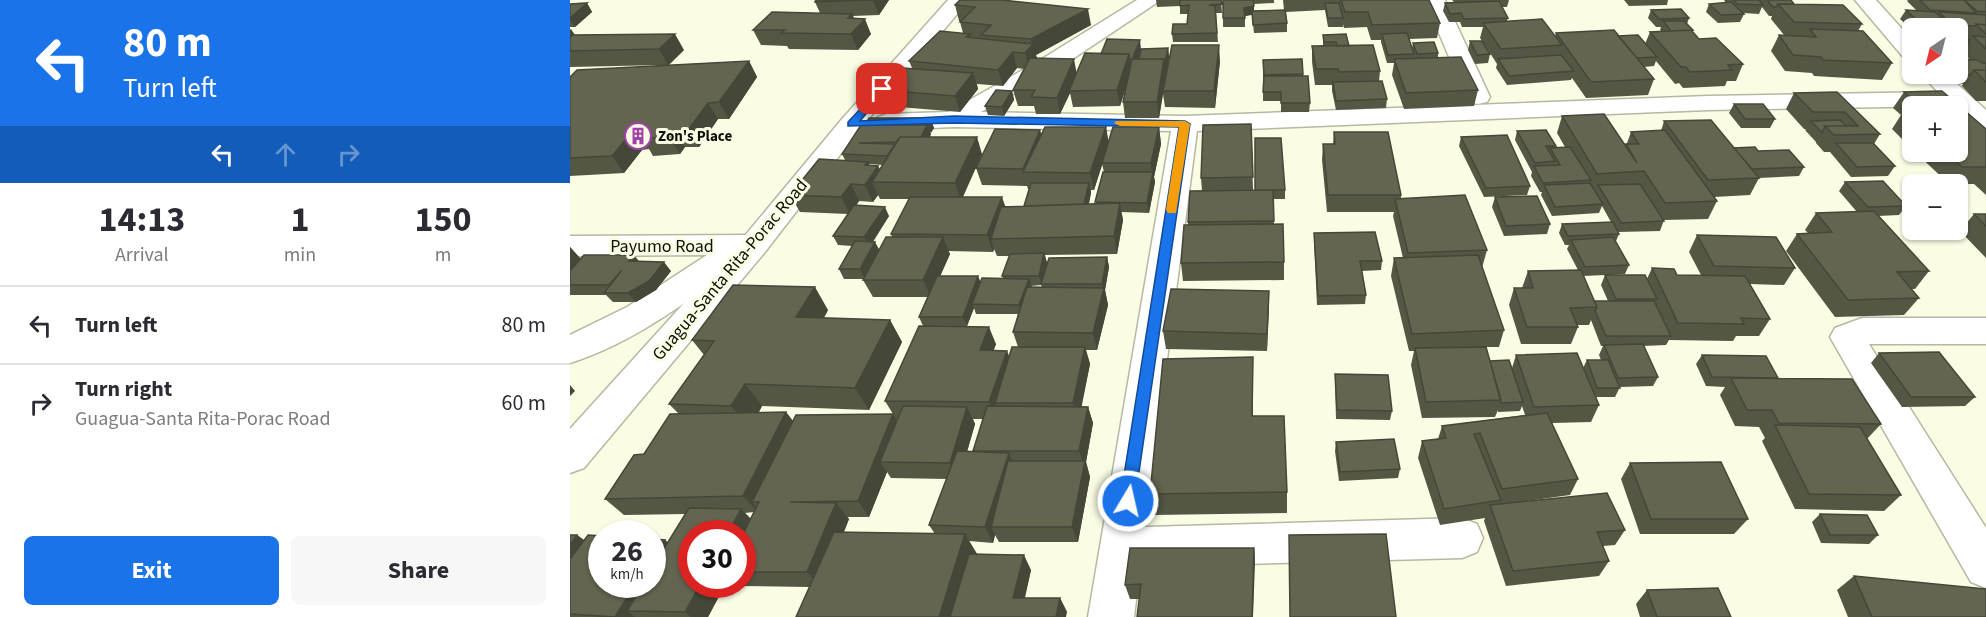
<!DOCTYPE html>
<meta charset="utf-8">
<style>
body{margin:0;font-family:"Source Sans 3",sans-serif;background:#f7f7f7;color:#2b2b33;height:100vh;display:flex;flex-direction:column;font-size:22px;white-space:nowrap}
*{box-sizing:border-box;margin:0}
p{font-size:20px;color:#7c7c81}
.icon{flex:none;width:33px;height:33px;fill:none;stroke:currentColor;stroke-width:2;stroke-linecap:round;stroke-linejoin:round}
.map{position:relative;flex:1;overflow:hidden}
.sheet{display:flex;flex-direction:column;background:#fff;width:570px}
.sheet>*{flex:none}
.guide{background:#1a73e8;color:#fff;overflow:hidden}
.needle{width:39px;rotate:215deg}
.tools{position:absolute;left:1332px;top:18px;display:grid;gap:12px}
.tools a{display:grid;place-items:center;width:66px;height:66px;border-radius:9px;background:#fff;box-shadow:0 2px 4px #0004;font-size:30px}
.speed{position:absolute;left:18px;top:520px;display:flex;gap:12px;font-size:30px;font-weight:700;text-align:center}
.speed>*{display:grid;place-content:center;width:78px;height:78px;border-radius:50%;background:#fff;box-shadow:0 2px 4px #0004;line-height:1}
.speed small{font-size:15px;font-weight:400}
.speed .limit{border:9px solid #d22;background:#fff;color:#111}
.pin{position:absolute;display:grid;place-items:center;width:51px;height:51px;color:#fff;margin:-26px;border-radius:12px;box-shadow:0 3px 9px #0006}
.me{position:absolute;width:66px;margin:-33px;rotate:9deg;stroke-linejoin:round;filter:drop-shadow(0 0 4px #0008)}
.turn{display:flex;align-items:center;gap:21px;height:126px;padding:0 24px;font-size:27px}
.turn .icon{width:78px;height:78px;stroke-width:2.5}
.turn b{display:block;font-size:42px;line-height:51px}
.lanes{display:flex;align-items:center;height:57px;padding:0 24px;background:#0003;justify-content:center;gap:30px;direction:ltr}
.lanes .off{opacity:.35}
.eta{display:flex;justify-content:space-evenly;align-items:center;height:102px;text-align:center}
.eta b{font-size:36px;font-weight:700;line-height:42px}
.primary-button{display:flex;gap:12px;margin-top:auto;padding:12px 24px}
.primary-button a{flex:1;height:69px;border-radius:9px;background:#1a73e8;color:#fff;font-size:24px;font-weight:700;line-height:69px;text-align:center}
.primary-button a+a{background:#f7f7f7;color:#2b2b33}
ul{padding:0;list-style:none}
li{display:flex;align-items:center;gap:18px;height:78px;padding:0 24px;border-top:2px solid #e1e1e2}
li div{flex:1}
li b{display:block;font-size:22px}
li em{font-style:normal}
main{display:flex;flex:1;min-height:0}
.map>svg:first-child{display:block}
</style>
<main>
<section class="sheet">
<div class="guide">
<div class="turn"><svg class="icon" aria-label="left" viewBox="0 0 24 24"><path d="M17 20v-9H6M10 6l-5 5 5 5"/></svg><div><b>80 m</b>Turn left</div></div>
<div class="lanes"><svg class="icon" aria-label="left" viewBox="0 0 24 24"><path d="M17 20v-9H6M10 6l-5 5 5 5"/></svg><svg class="icon off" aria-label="ahead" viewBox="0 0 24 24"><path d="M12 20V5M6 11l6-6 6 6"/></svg><svg class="icon off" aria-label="right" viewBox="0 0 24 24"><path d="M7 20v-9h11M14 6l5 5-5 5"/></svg></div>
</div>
<div class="eta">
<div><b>14:13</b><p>Arrival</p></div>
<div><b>1</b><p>min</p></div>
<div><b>150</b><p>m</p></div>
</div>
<ul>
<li><svg class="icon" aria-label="left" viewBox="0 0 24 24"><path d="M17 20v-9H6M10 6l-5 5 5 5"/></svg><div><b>Turn left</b></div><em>80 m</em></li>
<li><svg class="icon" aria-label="right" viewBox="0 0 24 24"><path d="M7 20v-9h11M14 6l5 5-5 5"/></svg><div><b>Turn right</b><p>Guagua-Santa Rita-Porac Road</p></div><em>60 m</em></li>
</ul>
<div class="primary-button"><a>Exit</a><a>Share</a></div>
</section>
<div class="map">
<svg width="1416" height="617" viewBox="0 0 1416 617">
<rect width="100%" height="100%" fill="#fafde4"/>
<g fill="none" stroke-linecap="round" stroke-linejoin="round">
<defs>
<path id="minor" d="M567 0H591L483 72 411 112 615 116 1138 96 1368 92 1351 74H1376L1416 110V132L1407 129 1388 111V106H1383L1138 110 627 131 575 527 892 518 907 524 913 538 907 552 892 558 570 567 564 617H518L601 131 384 127 317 130 308 127 304 122 308 117 317 114 378 112 467 62Z
M855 0H875L920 97 917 102 908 104 899 102 896 97Z
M1285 0H1306L1342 40V60L1334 58Z
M178 235 189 238 193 245 189 252 179 255C125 296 67 342 0 363V335L57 307 137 255 0 256V236Z
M1292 318H1416V344H1299L1416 528V588L1401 582 1260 337 1265 328Z"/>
<path id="major" d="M378 0H399L290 129 195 252 14 468 0 473V429L173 238 272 119Z"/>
</defs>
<!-- minor casing -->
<use href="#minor" stroke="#b6b8a1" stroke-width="3"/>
<!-- major casing -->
<use href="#major" stroke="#b6b8a1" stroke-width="3"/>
<!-- minor -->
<use href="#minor" fill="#fff" fill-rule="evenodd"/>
<!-- major -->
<use href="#major" fill="#fff" fill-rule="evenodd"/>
</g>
<!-- wall -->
<path fill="#555745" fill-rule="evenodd" d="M246 0H319L309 15 283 16 284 18 301 34 288 50 219 49 217 46 191 45 183 30 250 13 245 2Z
M390 0 521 25 466 55 467 58 507 74 531 54 571 49 598 48 599 57 596 74 650 61 645 108 595 107 593 94 589 118H555L553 102 557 85 550 106 503 107 500 93 490 114H466L464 106H448L443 90 454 69 447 68 433 86 407 84 408 89 390 112 317 106 311 90 342 68 339 61 393 33 390 22 391 21H389L385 5Z
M586 0H651L652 13H646L648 42H603L602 34 617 24 618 14H610V6L587 7Z
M653 0H704V3L684 4V11L714 10 713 0H859L870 23 867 38 839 39 842 48 843 43 868 53V58L908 90 904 106 834 109 822 75 824 63H817L811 42V40H801L797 27 774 28 773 24V27H758L755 10 716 12 717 23V32L684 33 682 15 675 16V27H653Z
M882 0H939L937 7H932L938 18 937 21 985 36 986 33 1048 36 1075 44 1080 32 1091 31 1090 30 1091 27H1086L1078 18 1081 10 1119 18 1117 24 1123 30V32L1129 39 1173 64 1166 81H1157L1155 86 1113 88 1109 83 1105 84 1086 61 1084 66 1074 67 1084 79 1078 95 1016 98 1002 78 1001 80 937 85 926 68 927 64 913 42 920 54 918 63 905 64 898 50 900 41H912L910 38 913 27H892L890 22H879L873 11 875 3 884 2Z
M1054 0H1098L1097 5 1059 6Z
M1154 0H1221L1224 4 1292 24 1288 31 1322 63 1312 80 1244 76 1242 73 1215 71 1201 51 1209 35H1214L1201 19 1202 16H1199L1192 7 1189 14 1173 13 1174 14 1170 22 1148 23 1136 12 1139 4 1156 3Z
M1338 0H1416V101H1406L1392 86 1393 84H1388L1377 74H1388V28H1342V42L1337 36 1341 29 1330 19 1336 10 1347 11 1337 1ZM1396 55 1400 60 1393 59Z
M17 3 22 12 5 27H0V4Z
M0 29 5 35 114 50 99 65 179 61 187 77 159 119H148L129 147H115L110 154 83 156 79 149 72 150 54 173 0 176V77L93 65 0 67Z
M753 35 779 46 810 71 809 81 817 99 816 108 766 110 762 91V85H745L742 62V46H753Z
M693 60 733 74 740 103 739 112H711V101H693Z
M442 91 444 100 434 116 418 115 415 106Z
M1372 91 1416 129V195L1404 184H1379L1345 152H1388V106H1342V149L1322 129 1331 115 1323 108 1334 92Z
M1267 92 1310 134 1304 144 1325 166 1318 176 1281 177 1260 152H1254L1246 143V142L1235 130 1236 129H1234L1216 109 1224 93Z
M1164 104 1205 119 1200 128H1171L1159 113Z
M992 116 1056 146 1061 132 1091 131 1094 121 1164 148 1188 151 1234 167 1229 176 1189 178 1180 195 1144 197 1147 201 1138 219 1094 220 1090 231 1048 232 1049 234 1046 241 1059 265 1055 274 1038 275 1077 279 1082 268 1107 275H1131L1119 252 1127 235 1225 268 1214 285 1180 284 1200 319 1189 336H1166L1163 341 1099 340 1096 345 1073 346 1088 377 1083 386 1050 387 1045 397H1026L1029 405 1021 422 982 423 1008 479 1000 495 957 501 1055 530 1045 545 1033 546 1039 561 1029 576 936 586 914 521 915 518 870 525 848 458 852 441 868 439 872 426 955 415 952 406 950 411 928 412V410L925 417 852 418 841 365 844 351H839L821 276 824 258H833L823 216 824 212H757L752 160 753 144H763L764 132 831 195V199L917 250 912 268 934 330 929 347H916L920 361 942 368 946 355 1013 368 1017 360H1031L1029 355 1033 346H1031L1021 320 1019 325H1007L1008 327 1001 344H951L939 305 944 288H952L958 271 1008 270 997 249 999 245H995L989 233 992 224 1041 222 1032 206 1029 213 982 216 971 195 972 192H970L961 176 962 172 945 140 947 131 986 146 985 147H995L987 133ZM1035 275 1031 285 1038 301H1024L1013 276Z
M360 118 364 128 360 133 361 134 360 137 412 154 393 197 436 206H454L459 189H458L457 186 412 185 406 168 470 130 471 135 536 127 538 142 589 127 591 144 584 177 585 182 579 213 551 212 553 220 547 254 475 255 477 263 537 257 539 267 535 290 538 305 527 350H516L520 364 511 406 518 407 523 423 516 462 520 477 508 542H429L425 535 423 543 399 541 407 554 461 570 455 598H490L497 612 239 587 171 586 169 585H172V534L122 585H155L138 617H0V535H7L14 540H95L98 543 115 514 54 515 35 499 108 413 99 404 134 355 122 340 258 310 254 318 320 320 332 342 299 410 192 406 189 412H216L223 421 323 414 315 401 353 326 349 317 358 297H303L293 280 294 279H274L269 269 282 246 268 245 263 236 278 214 230 212 220 195 275 160 272 154 296 125V124ZM299 164 312 165 310 169 308 166H300ZM532 164 534 172 526 203 519 204 521 193V190H524ZM308 195 310 199H339L321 234 322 237 309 250 303 242 319 216 286 206 289 201 303 202ZM424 249 427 256H440L432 276 433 278 411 282 370 276 380 254 378 251 423 252ZM471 285 472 287H461V286ZM404 308 406 314H448L443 332 448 347 439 356 423 351 426 344 397 326ZM403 419H413L403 451V452H397L405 424ZM317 472 321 478 377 479 359 525 365 534 274 532 279 519 277 517H299ZM184 512 181 519 175 513Z
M681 124 683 190H715V199H703L704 224 714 262V280L613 281 611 263 618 225V222L632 191 631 178Z
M891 137 960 186 957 195 914 197 889 146Z
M1275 182 1336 206 1329 215 1308 216 1359 271 1345 289H1341L1349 298 1334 315 1265 317 1216 251 1227 234 1238 233 1235 230 1246 213 1287 212 1269 191Z
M925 197 980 224 977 234 934 236 922 207Z
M1404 214H1416V258L1390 231Z
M744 233 812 261 811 270 792 271 796 295 795 304 747 305 744 243Z
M0 247 11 259 69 261 101 271 86 290 66 302H43L36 295H0Z
M699 291 697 351 596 349 593 331Z
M1309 353 1405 397 1395 406 1332 407 1301 363Z
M1132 355 1208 378 1311 424 1297 439 1331 495 1314 511 1225 509 1192 441 1195 438 1189 427 1165 426 1150 395 1155 387 1136 386 1126 364Z
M683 357V416L717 492V513L584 515 580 494Z
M765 374 822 411 820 420 766 419 765 384Z
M766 442 830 469 828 478 769 481 765 451Z
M1060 463 1178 519 1164 534H1070L1051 479Z
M1250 514 1308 535 1299 544 1251 543 1242 522Z
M684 548 685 563 569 599H560L555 585Z
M1284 576 1416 617H1278L1267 590Z
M1077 590 1161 617H1070L1066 604Z"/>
<!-- shaded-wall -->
<path fill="#454738" d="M303 0H319L309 15Z
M17 3 22 12 5 27 0 20V18Z
M684 6V14L675 16 674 8Z
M518 9 521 25 466 55 467 59 459 69 455 53 462 44 461 39Z
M282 14 288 27 295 19 301 34 288 50 281 34 278 18Z
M1 29 11 45 0 51V30Z
M105 34 114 50 98 65 89 49Z
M570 40 571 49 564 68 563 60Z
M649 45 650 61 645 108 644 91Z
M598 48 599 57 589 118 587 102 594 59Z
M443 52 447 68 433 86 428 70Z
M559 54 561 70 550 106 547 90Z
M504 59 507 75 499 91 500 93 490 114 487 98Z
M179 61 187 77 159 119 149 102Z
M403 73 408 89 390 112 385 96Z
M442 91 444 100 434 116 432 107Z
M138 103 148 119 129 147 118 130Z
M360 118 364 128 361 133 357 124Z
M357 125 361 134 351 152 348 142Z
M536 127 539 144 524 190 520 173Z
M589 127 591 144 584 177 585 182 579 213 577 203 582 176 581 163Z
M470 130 474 147 454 172 453 169Z
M104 131 115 147 110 154 99 137Z
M61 133 72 150 54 173 42 156Z
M407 137 412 154 391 200 385 183Z
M298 162 303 173 308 166 315 182H302L308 195 303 202 295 185V165Z
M519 183 521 193 515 220 512 210Z
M281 184 289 201 280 214 271 197Z
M432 197 438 214 421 239 424 249 423 252 417 235Z
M550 203 553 220 547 254 544 236Z
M315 207 319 216 299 247 294 237Z
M373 237 380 254 361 297 353 280Z
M305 242 310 251 295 279 290 269Z
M0 247 15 264 0 281Z
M474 253 477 263 472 285 469 276Z
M64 255 72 265 59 261Z
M537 257 539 267 535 290 538 305 527 350 523 333 533 290 532 284Z
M94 262 101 271 86 290 66 302 58 293Z
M408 276 412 285 402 304 404 308 397 326 393 317Z
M459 279 462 288 452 314 449 305Z
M245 287 258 310 241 339 226 317Z
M699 291V308L697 351V334Z
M320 320 332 342 299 410 285 388Z
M419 327 426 344 417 368 410 350Z
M515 347 520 364 509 420 503 403Z
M437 351 444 368 425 403 429 412 427 419 419 402Z
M683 357V438L682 416Z
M175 384 192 406 180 428 161 406Z
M0 385 5 391 0 396Z
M397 407 405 424 389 479 380 463Z
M518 407 523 423 516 462 520 477 508 542 502 527 514 466 509 451Z
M216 412 228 428 189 502H182L189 510 188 512 173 496Z
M323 414 333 431 310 462 317 472 299 517 288 501Z
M439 453 446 470 421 527 425 535 423 543 415 527Z
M266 503 279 519 251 587 237 572Z
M171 509 186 524 172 551V534H157Z
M395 534 407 554 388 617H369Z
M7 535 27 550 0 590V545Z
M95 540 113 555 57 611 65 617H45L65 585H82V559Z
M684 548 685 563 683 617H682Z
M454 555 461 570 451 612 443 598Z
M130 585H155L138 617H121L115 612Z
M490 598 497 612 496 617H486Z"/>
<!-- building -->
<path fill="#636550" stroke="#454738" stroke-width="1.5" d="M246 0H303L245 2Z
M390 0H432L518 9 461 39 411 35 421 25 390 22 405 7 385 5Z
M610 0H651L652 4 639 5 645 6 647 33 602 34 603 24H617L619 5 610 6Z
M653 0H683L684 6 674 8 675 18H653Z
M771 0H859L870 23 802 25 798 12H775Z
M1164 0H1189L1193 5 1167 4Z
M1197 0H1221L1224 4H1208L1206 7H1203Z
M1350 0H1394L1406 13 1360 10Z
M1394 0H1416V12L1407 11Z
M929 1 938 18 894 19 891 13 880 14 875 3Z
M1161 2 1174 14 1151 15 1139 4Z
M17 3 0 18V4Z
M755 3H769L773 18H758Z
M1208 4 1273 5 1292 24 1224 22Z
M1111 9 1119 18 1089 19 1081 10Z
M715 10 717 23 683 25 682 11Z
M1336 10 1365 12 1380 25 1349 23Z
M202 12 282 14 278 18 295 19 281 34 211 33 215 30H183Z
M1369 12 1416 15V25L1406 24 1405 26 1382 25Z
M972 19 992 45 931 49 913 23Z
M1093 21H1114L1123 30 1101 31Z
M1406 24 1416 25V34Z
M1342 27 1369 28H1344Z
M1240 29 1293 31 1322 63 1253 60 1251 57 1223 55 1209 35 1246 37Z
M1044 30 1084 79 1021 82 986 33Z
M1121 30 1129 39 1146 38 1173 64 1158 65 1162 70 1120 72 1116 67H1111L1080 32Z
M1388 30H1390L1400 40 1398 43 1388 42Z
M370 31 400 34 396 37 463 44 455 53 443 52 428 70 339 61Z
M837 33 844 54 818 55 812 34Z
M105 34 89 49 0 51V38L3 35Z
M776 34 779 46H767L766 42H754L753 35Z
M1068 35 1087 57 1067 58 1048 36Z
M1403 36 1416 37V49Z
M537 39 570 40 562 60H560L559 54H531Z
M900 41H912L920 54 907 55Z
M864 42 868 53 847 54 843 43Z
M602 45H649L644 91H593Z
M803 45 810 71 769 72 768 69H746L742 46Z
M1388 45 1396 54H1388Z
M598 48 595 64 594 59H569L571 49Z
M515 53 559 54 547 90 499 91Z
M991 55 1004 71 939 76 928 59Z
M891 57 908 90 836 93 824 59Z
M460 58 504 59 487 98 461 97 465 90H443Z
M562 59H594L587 102H553Z
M732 59 733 74 694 75 693 60Z
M1388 59 1408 60 1412 63H1416V70H1404L1400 75H1394L1388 69Z
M179 61 149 102 138 103 118 130 104 131 99 137 72 139 77 132 61 133 42 156 0 158V77L7 70Z
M332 68 403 73 385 96 311 90Z
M1404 70H1416V82Z
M694 76H738L740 103H711V92H693Z
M812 81 817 99 766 101 763 82Z
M426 90 442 91 432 107 415 106Z
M1372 91 1416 129V167H1392L1375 152H1388V106H1351L1334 92Z
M1267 92 1310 134 1264 135 1255 126H1288L1275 112H1243L1224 93Z
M1164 104H1193L1205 119H1175Z
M1333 112H1342V121Z
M1034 114 1067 163 1056 144H1069L1061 132 1095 130 1147 201 1095 203 1074 171 1027 174 992 116Z
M299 118H360L357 124H296Z
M1141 120 1189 178 1138 180 1094 121Z
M1270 120 1276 126H1255L1252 133 1241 121Z
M681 124 683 177 631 178 633 125Z
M291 125H357L351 137H330L326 142 289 143 325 144 317 156 272 154Z
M475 127H536L520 173 453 172Z
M543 127H589L581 163H532Z
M425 129 470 130 453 169 406 168Z
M976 130 986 146H976L985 161 965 163 947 131Z
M764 132H818L831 195H758L753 144H765Z
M937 135 960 186 916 188 891 137Z
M330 137H407L385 183 302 182Z
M685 138H711L715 190H685Z
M1266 143H1303L1325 166 1287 167Z
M1000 147 1021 180 973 183 964 166 990 165 980 148Z
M1185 147 1188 151 1219 150 1234 167 1182 169 1164 148Z
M249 159 298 162 295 165 308 166 295 185 281 184 271 197 220 195Z
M533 172H583L577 203 525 202Z
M1313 181 1336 206 1298 207 1275 182Z
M461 183H519L514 204 454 206Z
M1020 183 1033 204 985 207 974 185Z
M1070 184 1094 221 1051 223 1028 185Z
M703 190 704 221 618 222 620 191Z
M895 195 917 250 838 253 825 199Z
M967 196 980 224 936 226 925 197Z
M340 197H432L417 235 321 234Z
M550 203 544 236 421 239 431 207Z
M284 205 315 207 294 237 263 236Z
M1304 211 1359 271 1327 272 1349 298 1278 300 1227 234 1262 232 1246 213Z
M1404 214H1416V226Z
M1043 222 1049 234 998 236 992 224Z
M713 224 714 262 611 263 614 225Z
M805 232 812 261H790L796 295 748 296 744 233Z
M1127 235 1206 237 1225 268 1144 266Z
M316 237H373L353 280H293Z
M1043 237 1059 265 1015 267 1001 240Z
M285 241 305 242 290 269H269Z
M474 253 469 276H432L440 254Z
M14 255H64L59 261 94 262 79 281 58 293H34L52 270 39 285H0V271Z
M908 255 934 330 842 334 824 258Z
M537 257 532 284H471L479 258Z
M1082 268 1104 269 1107 275 1175 276 1200 319 1171 318 1174 324 1108 323Z
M1011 270 1027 307 1000 308 1008 327H957L944 288H963L958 271Z
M1035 275H1075L1087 299H1046Z
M367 276H408L393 317H349Z
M412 278 459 279 449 305 402 304Z
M163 285 245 287 226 317 320 320 285 388 175 384 161 406 99 404 144 341 122 340Z
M457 287 534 288 523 333 443 332Z
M601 289 699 291 697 334 593 331Z
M1024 301H1084L1101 336H1036L1025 311 1027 307Z
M349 326 419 327 410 350 437 351 419 402 315 401Z
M1073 344 1088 377 1048 378 1034 345Z
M442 347H515L503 403H425Z
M916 347 931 400 856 402 845 348Z
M1369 352 1405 397H1341L1309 353Z
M1007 353 1029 405 964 407 946 355Z
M1132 355 1196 356 1208 378 1142 377Z
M683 357 682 416H714L717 492 580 494 593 359Z
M939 360 953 402 931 403 920 361Z
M1017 360H1038L1050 388H1027Z
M765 374 818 375 822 411 767 410Z
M1161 378 1282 379 1311 424 1209 423 1202 410H1177Z
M333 406 397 407 380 463 310 462Z
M417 406 518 407 509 451H403Z
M216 412 173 496 35 499 64 455 74 454 100 414Z
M977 413 1008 479 932 489 910 433 904 434 931 500 874 509 852 441 876 438 872 426Z
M323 414 288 501 220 502 266 503 237 572H172V536L189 502H182L226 415Z
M1205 425 1290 427 1331 495 1239 494Z
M824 439 830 469 770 472 766 442Z
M387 451 439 453 415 527 359 525Z
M438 461H515L502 527H421Z
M1151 462 1178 519H1081L1060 463Z
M1037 493 1055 530 1027 532 1039 561 943 571 920 505Z
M119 508 171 509 157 534H122V585H130L115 612 57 611 73 585H82V568Z
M1250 514 1297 515 1308 535H1260Z
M264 532 395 534 369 617H226Z
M816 534 826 617H720L719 535Z
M0 535H7L0 545Z
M18 535 32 536V585H65L45 617 0 614V559Z
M82 539 95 540 82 559Z
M560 548H684L682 617H567L571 584 555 585Z
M399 554 454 555 443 598H490L486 617H380Z
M1284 576 1416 589V617H1302Z
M1148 588 1161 617H1087L1077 590Z"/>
<!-- route -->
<path fill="#1a73e8" stroke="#114b97" stroke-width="1.5" d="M312 86 317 89 290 121 384 116 615 121 620 124 564 506 558 508 552 506 550 501 609 127 384 123 278 126V122Z"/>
<!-- slow -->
<path fill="#f59e0b" d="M546 121H615L620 124 606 213H598L596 210 609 127 550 126 544 123Z"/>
<!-- icons -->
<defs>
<symbol id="building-ring" viewBox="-11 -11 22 22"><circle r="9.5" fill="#fafde4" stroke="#a142ab" stroke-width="1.5"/><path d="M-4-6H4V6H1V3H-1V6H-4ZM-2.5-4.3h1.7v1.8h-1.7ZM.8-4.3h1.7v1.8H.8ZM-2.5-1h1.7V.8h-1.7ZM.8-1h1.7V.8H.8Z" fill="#a142ab"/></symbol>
</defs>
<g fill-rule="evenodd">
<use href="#building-ring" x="53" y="121" width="30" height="30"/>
</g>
<g text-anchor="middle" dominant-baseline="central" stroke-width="6" stroke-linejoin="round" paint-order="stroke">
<!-- far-poi labels -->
<g font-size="15" font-weight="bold" fill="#0f1008" stroke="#fafde4" text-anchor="start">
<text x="88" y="136">Zon's Place</text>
</g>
<!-- street labels -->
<g font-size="18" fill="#0f1008" stroke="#fafde4">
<text x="92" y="246">Payumo Road</text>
<text transform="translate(160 270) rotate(-50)">Guagua-Santa Rita-Porac Road</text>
</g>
</g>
</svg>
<div class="tools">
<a><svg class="needle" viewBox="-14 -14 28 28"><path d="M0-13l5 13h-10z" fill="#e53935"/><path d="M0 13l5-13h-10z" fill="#7c7c81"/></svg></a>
<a>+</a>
<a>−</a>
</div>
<div class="speed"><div>26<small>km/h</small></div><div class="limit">30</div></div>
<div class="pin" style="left:312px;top:89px;background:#d93025"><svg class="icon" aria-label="arrive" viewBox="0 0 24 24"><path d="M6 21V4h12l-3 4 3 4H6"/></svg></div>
<svg class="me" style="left:558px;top:501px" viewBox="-20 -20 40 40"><circle r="17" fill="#1a73e8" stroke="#fff" stroke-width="3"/><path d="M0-11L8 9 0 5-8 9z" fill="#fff"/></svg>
</div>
</main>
